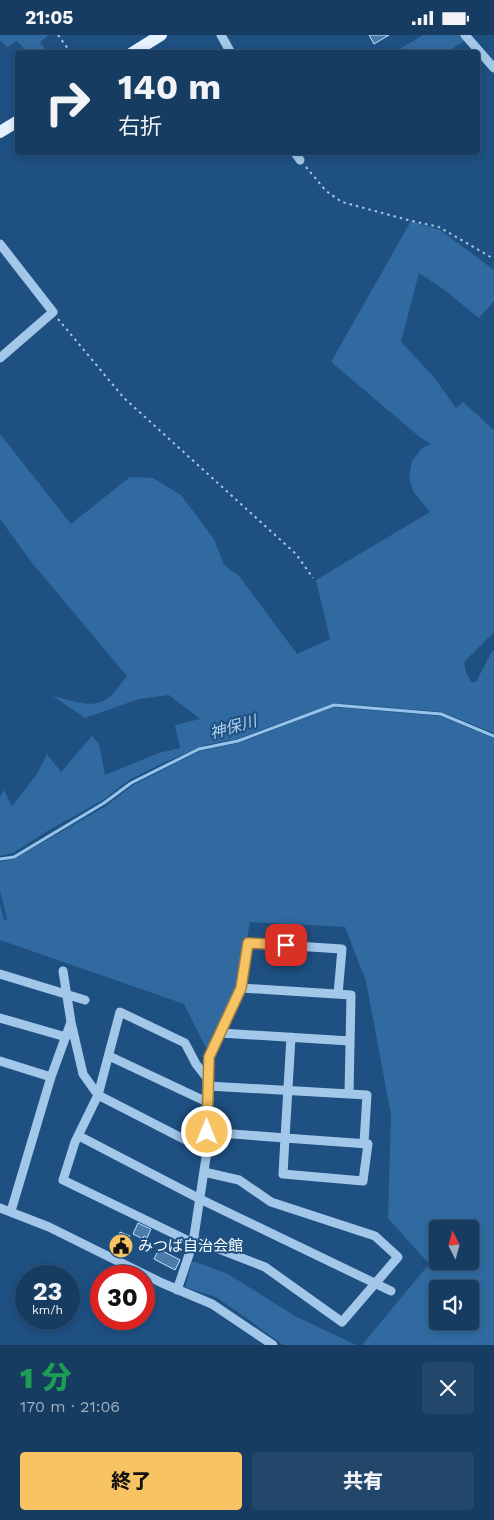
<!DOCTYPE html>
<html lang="ja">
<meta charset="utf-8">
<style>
body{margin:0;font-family:"Work Sans","Noto Sans JP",sans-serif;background:#23476b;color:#f1f3f6;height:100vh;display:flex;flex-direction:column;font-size:19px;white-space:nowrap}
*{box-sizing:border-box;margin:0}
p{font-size:16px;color:#9eadbe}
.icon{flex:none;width:28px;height:28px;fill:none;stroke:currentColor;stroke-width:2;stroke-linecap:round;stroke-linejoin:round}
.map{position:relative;height:1310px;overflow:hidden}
.sheet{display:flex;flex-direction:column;background:#163c62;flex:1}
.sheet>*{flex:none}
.guide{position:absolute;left:15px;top:15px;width:465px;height:105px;border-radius:5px;box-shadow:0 2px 8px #0003,0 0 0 1px #355677;background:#163c62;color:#f1f3f6;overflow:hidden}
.needle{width:32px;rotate:354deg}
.tools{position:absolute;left:429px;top:1185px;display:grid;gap:10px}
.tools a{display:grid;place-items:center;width:50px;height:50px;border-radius:5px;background:#163c62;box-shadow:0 2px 8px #0003,0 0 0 1px #355677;font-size:25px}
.speed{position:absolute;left:15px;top:1230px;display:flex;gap:10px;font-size:25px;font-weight:700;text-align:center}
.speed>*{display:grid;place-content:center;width:65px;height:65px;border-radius:50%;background:#163c62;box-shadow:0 2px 8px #0003,0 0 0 1px #355677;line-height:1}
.speed small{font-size:12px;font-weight:400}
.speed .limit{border:8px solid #d22;background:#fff;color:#111}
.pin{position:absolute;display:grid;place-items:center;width:42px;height:42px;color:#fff;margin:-21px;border-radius:10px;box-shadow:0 2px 8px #0006}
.me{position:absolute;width:55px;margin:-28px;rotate:0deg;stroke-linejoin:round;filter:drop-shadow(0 0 4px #0008)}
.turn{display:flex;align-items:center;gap:18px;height:105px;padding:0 20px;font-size:22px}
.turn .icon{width:65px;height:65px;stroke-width:2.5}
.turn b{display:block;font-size:35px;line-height:42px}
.round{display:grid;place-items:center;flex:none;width:52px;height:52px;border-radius:5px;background:#23476b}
.overview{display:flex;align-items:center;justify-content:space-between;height:85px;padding:0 20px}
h1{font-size:30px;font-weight:800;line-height:38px;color:#1e9e55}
.button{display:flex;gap:10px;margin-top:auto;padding:10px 20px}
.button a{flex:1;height:58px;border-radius:5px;background:#f8c362;color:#111;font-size:20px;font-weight:800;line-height:58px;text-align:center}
.button a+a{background:#23476b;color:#f1f3f6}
.status{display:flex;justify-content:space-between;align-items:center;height:35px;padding:0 25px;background:#163c62;direction:ltr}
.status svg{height:14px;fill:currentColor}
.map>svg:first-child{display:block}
</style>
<div class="status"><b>21:05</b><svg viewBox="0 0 49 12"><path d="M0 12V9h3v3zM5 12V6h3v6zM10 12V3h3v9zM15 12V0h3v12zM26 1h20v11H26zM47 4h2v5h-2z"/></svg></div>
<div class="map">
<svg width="494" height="1310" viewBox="0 0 494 1310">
<rect width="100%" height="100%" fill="#1e5082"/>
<!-- green -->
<path fill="#316aa0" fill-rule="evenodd" d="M0 0H49L40 7 47 17H27L17 6 7 12 0 5Z
M423 0H461L464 6 447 17 393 18Z
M411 186 440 195 494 235V266L479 283 443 254 419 238 401 307 433 341 456 373 463 367 494 395V597L464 627 466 637 471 647H476L491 618 494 615V698L442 677 334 668 237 704 205 710 161 729 129 745 103 765 49 795 13 818 0 821V762L4 755 12 771 37 739 47 719 61 737 92 701 99 709 105 740 159 718 180 713 175 690 200 684 169 660 139 664 85 683 53 661C71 665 92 675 108 663 115 658 121 648 127 641L32 528 0 484V399L71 489 130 442 153 443 181 460 214 504 224 530 239 541 297 619 330 604 316 545 430 477 413 456 409 443 412 426 422 413 431 409 421 403 331 327Z
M334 672 440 681 494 703V1310H362L429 1229 388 1183 391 1080 366 946 345 892 250 887 237 957 208 1017 184 969 0 905V869L4 885 7 884 0 856V827L14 824 106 771 133 750 200 716 239 708ZM438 1194H470V1226H438ZM438 1254H470V1286H438Z
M192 1227H196L228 1239 295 1281 356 1310H283L245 1282 216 1262 185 1252Z"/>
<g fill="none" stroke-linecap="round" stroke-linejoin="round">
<!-- stream -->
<path stroke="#96c3eb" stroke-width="3" d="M0 824 14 822 104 768 131 748 199 714 238 706 334 670 441 679 494 701"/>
</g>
<!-- building -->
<path fill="#4a7cac" stroke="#c7e0f7" d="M369 0H389L374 9Z
M138 1188 151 1194 147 1203 144 1201 143 1204 133 1199Z
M120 1197 130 1201 124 1220 113 1216Z
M159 1214 180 1225 175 1235 154 1224Z"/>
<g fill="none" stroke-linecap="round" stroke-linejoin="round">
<!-- path -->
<path stroke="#a3c7e9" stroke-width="2" stroke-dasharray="2.5 4" stroke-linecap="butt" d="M58 0 71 18
M306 132 326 156 342 167 408 185 439 192 494 224
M58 284 124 363 296 519 313 543"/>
<!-- minor -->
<path stroke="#a3c7e9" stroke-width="9" d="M221 0 231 18
M465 0 494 33
M295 118 300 125
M0 209 53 277 0 323
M63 936 71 987 83 1039 98 1060 207 1116
M0 939 85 965
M241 953 351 960 349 1059
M0 983 66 1002
M220 998 350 1006
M109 1021 207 1067
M0 1026 51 1042
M208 1051 367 1060 364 1108
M207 1097 285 1103 283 1139 363 1146 368 1109 285 1103 291 1002
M79 1101 200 1164 391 1256
M0 1173 49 1192 162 1248 212 1269 273 1310
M11 1176 51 1042 71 987
M193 1204 265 1232 342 1287 398 1222 375 1201 271 1167 239 1145 204 1137
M193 1208 63 1145 75 1107 98 1060 120 977 185 1008 196 1029 207 1043
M177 1255 193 1208 207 1116V1043L209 1022 241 953 248 908 342 914 338 959"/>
<!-- major -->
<path stroke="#e6f1fe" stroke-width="12" d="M132 18 161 0
M0 97 18 86"/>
</g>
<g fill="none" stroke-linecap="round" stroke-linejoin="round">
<defs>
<path id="route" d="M207 1097 209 1022 241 953 248 908 286 910"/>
</defs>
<!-- route casing -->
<use href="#route" stroke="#a17f40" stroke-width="12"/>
<!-- route -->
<use href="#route" stroke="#f8c362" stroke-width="9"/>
</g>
<!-- icons -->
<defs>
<symbol id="civic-disc" viewBox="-11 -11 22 22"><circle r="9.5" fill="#f8c362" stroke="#1e5082"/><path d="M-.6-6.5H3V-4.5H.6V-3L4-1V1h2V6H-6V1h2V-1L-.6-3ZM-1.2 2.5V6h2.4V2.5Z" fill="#111"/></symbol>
</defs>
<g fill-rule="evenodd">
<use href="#civic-disc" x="107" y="1197" width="28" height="28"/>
</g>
<g text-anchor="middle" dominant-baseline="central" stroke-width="4" stroke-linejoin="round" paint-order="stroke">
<!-- poi labels -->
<g font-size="15" fill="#fff" stroke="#1e5082" text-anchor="start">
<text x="138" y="1211">みつば自治会館</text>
</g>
<!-- water labels -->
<g font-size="16" font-style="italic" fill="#aed1f1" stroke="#1e5082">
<text transform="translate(233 692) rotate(-16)">神保川</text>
</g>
</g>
</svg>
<div class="tools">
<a><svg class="needle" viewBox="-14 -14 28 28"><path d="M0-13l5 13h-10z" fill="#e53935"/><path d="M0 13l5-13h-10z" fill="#9eadbe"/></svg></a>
<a><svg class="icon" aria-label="sound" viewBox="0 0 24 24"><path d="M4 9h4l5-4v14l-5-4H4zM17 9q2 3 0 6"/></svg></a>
</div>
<div class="speed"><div>23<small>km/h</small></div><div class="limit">30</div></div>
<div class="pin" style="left:286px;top:910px;background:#d93025"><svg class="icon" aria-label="arrive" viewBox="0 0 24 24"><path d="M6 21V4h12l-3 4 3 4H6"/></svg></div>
<svg class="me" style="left:207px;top:1097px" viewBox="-20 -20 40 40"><circle r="17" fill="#f8c362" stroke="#fff" stroke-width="3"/><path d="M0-11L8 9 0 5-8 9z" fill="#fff"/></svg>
<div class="guide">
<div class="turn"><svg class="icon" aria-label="right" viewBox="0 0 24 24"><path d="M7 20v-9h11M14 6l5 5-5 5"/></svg><div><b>140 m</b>右折</div></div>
</div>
</div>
<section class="sheet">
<div class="overview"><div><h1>1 分</h1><p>170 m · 21:06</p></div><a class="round"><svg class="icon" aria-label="close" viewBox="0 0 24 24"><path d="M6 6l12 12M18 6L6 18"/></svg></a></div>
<div class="button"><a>終了</a><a>共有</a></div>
</section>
